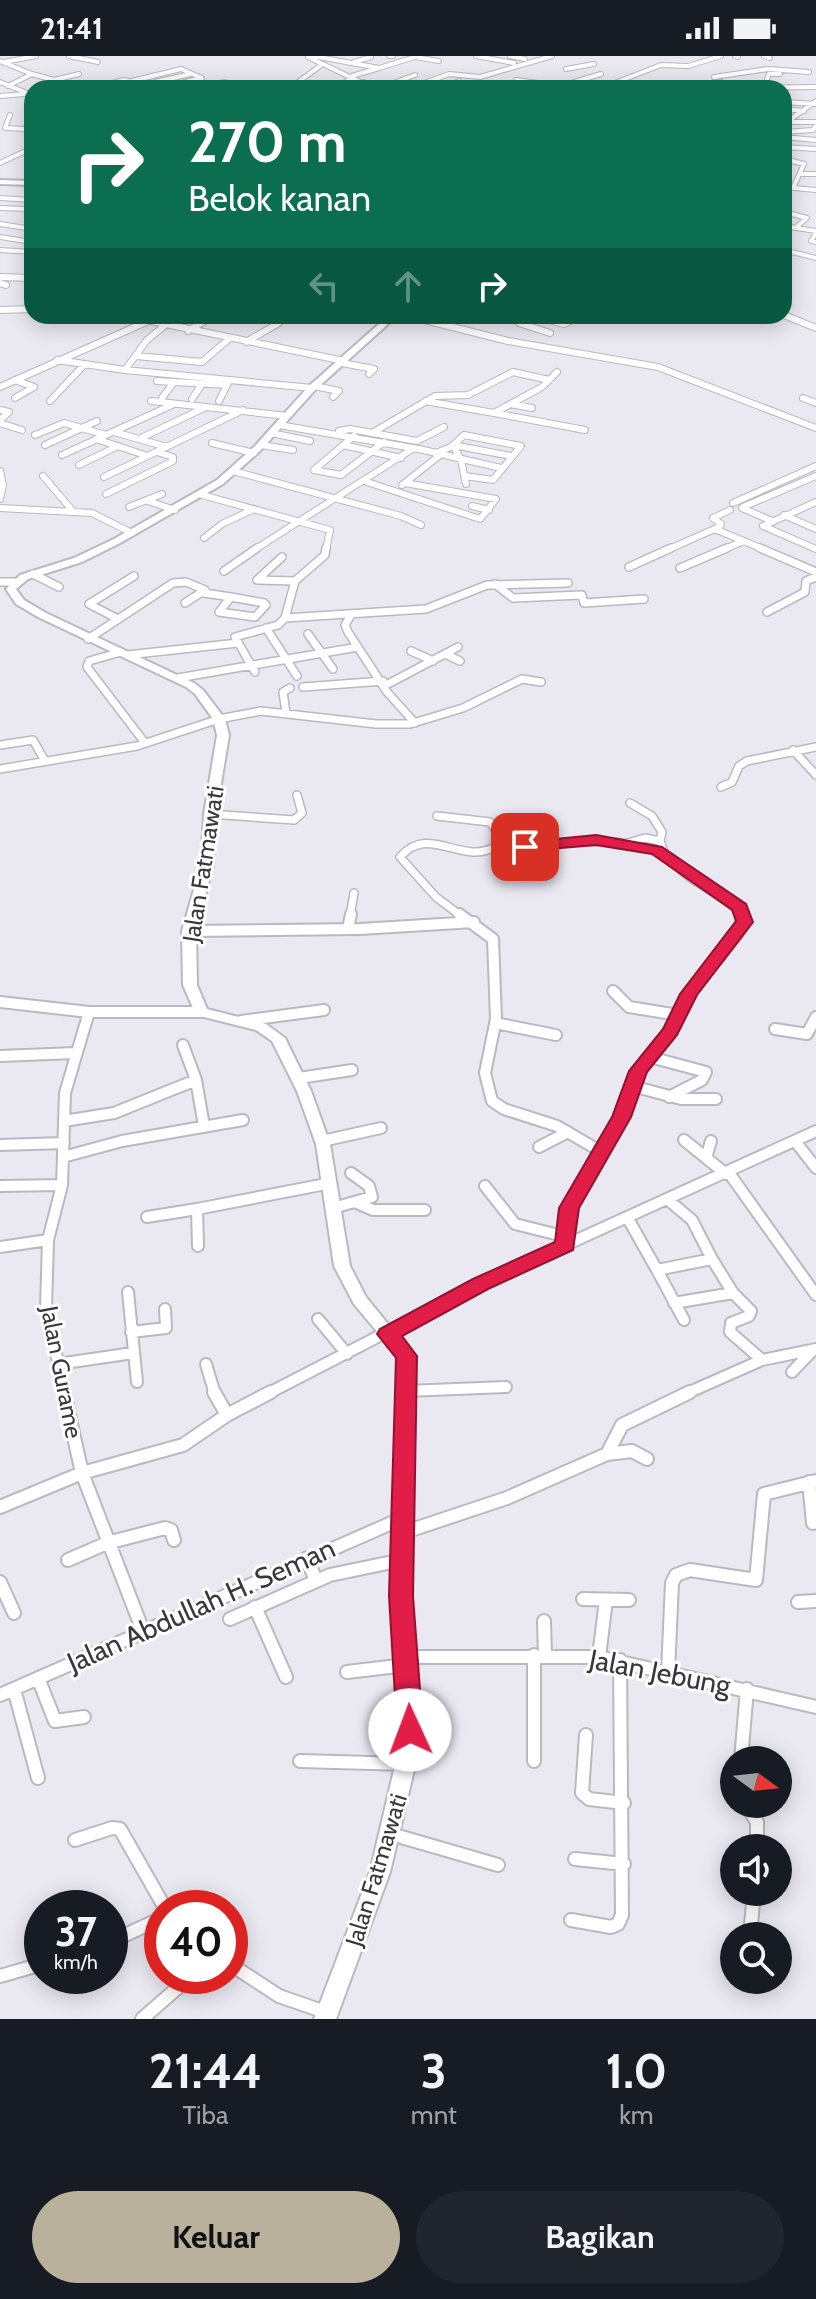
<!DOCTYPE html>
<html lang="id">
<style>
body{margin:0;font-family:Cabin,sans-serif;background:#20242c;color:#f1f3f6;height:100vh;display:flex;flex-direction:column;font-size:30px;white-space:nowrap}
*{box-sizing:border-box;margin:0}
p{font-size:26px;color:#9ea1a6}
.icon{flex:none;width:44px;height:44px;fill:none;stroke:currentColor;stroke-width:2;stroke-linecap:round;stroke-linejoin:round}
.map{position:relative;height:1963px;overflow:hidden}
.details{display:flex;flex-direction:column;background:#171b24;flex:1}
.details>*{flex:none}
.top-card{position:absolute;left:24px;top:24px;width:768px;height:244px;border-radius:24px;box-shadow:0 4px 20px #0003;background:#0b6e4f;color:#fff;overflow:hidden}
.needle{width:52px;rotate:105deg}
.tools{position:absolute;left:720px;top:1690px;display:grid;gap:16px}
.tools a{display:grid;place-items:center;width:72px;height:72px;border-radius:50%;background:#171b24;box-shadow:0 4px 20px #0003;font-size:40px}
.speed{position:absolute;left:24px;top:1834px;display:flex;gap:16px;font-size:40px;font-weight:700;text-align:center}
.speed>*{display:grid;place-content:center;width:104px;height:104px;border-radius:50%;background:#171b24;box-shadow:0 4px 20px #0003;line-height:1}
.speed small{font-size:20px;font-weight:400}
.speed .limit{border:12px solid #d22;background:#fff;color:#111}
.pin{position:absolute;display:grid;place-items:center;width:68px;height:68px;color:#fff;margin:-34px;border-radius:16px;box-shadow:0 4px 12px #0006}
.me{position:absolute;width:88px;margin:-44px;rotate:358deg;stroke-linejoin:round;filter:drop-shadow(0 0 6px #0008)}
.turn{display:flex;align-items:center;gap:28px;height:168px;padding:0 32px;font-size:36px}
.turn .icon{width:104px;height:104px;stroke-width:2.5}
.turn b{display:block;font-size:56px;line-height:68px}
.lanes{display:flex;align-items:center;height:76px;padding:0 32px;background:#0003;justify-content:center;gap:40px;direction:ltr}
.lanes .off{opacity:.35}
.eta{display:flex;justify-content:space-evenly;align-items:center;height:136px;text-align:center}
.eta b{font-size:48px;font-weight:800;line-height:56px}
.action{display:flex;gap:16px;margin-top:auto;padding:16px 32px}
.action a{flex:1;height:92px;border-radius:48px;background:#b9b19c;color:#111;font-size:32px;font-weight:800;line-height:92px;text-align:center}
.action a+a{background:#20242c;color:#f1f3f6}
.status{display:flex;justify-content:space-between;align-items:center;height:56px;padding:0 40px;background:#171b24;direction:ltr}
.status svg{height:22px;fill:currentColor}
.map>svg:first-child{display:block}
</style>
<div class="status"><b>21:41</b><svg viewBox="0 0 49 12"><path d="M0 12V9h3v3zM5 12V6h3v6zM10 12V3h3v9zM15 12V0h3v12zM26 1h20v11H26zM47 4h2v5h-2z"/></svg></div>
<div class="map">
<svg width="816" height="1963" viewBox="0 0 816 1963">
<rect width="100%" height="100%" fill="#eae8f1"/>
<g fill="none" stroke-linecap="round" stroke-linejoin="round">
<defs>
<path id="street-far4" d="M69 0 98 6
M313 0 379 12 352 20
M389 0H393
M476 0 514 7
M510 0 525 3
M735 0 738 1
M764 0 770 2
M308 1 373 32
M415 1 439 5
M0 5 32 18 8 30
M4 6 36 0
M354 6 371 1
M379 12 418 0
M566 13 594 8
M32 18 54 24 79 18
M714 21 768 13 809 16
M767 23 769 18H780
M516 24 560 30
M132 25 181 13 202 22
M0 26 32 39
M155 26 191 18
M391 28 415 19
M569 28 593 32
M611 28 632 32
M369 29 404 32
M495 30 527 32
M94 32 124 24 160 32 202 22
M195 32 225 26 240 32
M290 32 320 10
M335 32 354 21
M348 32 364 26
M411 32 449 18 480 21 552 0
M442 32 459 25
M469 32 479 30
M554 32 601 18
M602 32 661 9 688 10 721 0
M688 32 721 26
M732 32 816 31
M0 40 24 38
M784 46 816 48
M784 53 804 55
M10 59 5 72 26 73 29 58
M791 66H816
M784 68 816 45
M784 76 813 74 816 70
M784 81 816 84
M784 91 816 93
M784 103 804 108 793 132
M0 107 32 92
M802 118H816
M26 127 32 120
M784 131 816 134
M0 142 32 144
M0 152 28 153
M784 156 807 162 795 172
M0 168 32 173
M784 170 816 175
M816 177 811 185 816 186
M0 181 32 186
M0 194 32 196
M784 194 816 202
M32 202 29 205 32 207"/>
<path id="street-far3" d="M0 221 32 222
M0 227 6 229
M0 254 32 253
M784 259 816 272
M127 260 344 305
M409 260 508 285 658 311 816 372
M534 260 519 267 550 277
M536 260 564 268 579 260
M188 275 213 260
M246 286 279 267 273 263
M136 300 202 306 230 282
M57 304 125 314 147 284 164 270
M342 307 374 313 369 318
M125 314 312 332
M15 324 34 331 15 342
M157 325 227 329
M314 330 339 335 333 341
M0 331 146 266
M162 342 174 326
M803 342 816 347
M192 343 202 328
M50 345 83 310
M151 345 287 360
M219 345 229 325
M425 345 494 357 542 331 557 316
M510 348 532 352
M0 354 9 356 0 364
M494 357 585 374
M0 367 22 374
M279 369 419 393 501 412
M339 375 350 373 417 385 444 371
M114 376 167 391
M271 377 310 385
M372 377 435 340 468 339 513 316 549 324
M35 379 64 367 106 379
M354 380 314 414 341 419 384 386
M96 383 148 400
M139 383 204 352
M212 387 254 397
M45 389 97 365
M261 389 293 394
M343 389 401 402
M436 397 451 391 464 379 521 390 493 424 465 420
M62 399 172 349
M79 409 118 390
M0 415 3 429 0 443
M233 415 401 460 421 469
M43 420 72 454
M104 421 243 354
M367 426 480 463 496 443 405 427
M466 428 461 404 453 389 511 400
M402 429 440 399
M106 438 173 405V401L157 396
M202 439 330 474 326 494
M148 445 175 454
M816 446 763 470 816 493
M733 447 816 410
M472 450 489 454
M129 451 162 438
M743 451 816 420
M0 452 92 457 132 477
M742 452 772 465
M784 459 816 473
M715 473 765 494
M204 482 222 468 254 453
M254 494 414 392
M667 494 719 471 721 468 713 462 730 454
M722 494 744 485"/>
<path id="street-far2" d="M760 492 816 516
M282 501 257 524 295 525 325 499 326 492
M629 511 671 492
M680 512 727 492
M224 515 257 492
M33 518 59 531
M295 525 285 562 426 553 487 529 568 527
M0 526H14
M495 528 513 542 582 539 584 547 644 543
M204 537 231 541
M231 541 264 547 266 549 255 561 219 556Z
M767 556 805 536 806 525 816 521
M351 559 345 569 348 576 387 636 415 667
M116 562 89 548 134 520
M266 572 297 620
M308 578 333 613
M88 583 173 527 186 526 205 534 185 547
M411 595 433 605
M121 596 89 605 87 611 145 687
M445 598 460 605
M127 599 238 587
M255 616 235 581 278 569 285 562
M178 622 358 591
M386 629 458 591
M303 631 383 625
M286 657 283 636 290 632
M0 689 33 684 45 705
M793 694 816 719
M0 713 137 690 219 663 261 655 376 668H410L463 652 522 623 541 626
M721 731 732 726 739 710 747 705 816 691
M630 747 652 760 662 776 660 785 665 799
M210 758 294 764 302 757 297 739
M437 760 490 766 505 787C554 793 605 776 653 794 669 800 678 813 692 823 708 833 724 842 740 852L744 860
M628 787 645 782 660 785
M350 860 354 837
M461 860 436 841 400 801C423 775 445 794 473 796 485 797 495 791 505 787"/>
<path id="street-far1" d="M459 858 493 883 496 963 485 1017 492 1045 504 1053 557 1070 600 1095
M348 873 351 858
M189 875 360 873 474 866
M613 935 629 951 678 959
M0 946 89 956H201
M241 965 324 954
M495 967 556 979
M775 973 807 978 816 961
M183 989 196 1024 204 1070
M0 1000 75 997
M650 1001 706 1016 702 1024 669 1041
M299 1022 352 1014
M632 1030 681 1043H716
M64 1065 114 1057 196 1024
M684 1084 726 1118
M322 1085 381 1072
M795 1085 816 1112
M0 1089 64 1087
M539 1091 568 1076
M63 1101 122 1085 243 1064
M706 1102 711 1085
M729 1117 816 1239
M0 1130 62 1129
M485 1130 515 1168 563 1180
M357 1147 373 1154H425
M333 1152 372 1141 369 1130 351 1117
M147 1161 197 1153
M627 1161 657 1214 712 1203 692 1164 667 1143
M566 1189 563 1180 569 1152 622 1061 638 1015 671 975 689 938 738 877 743 858
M198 1190 197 1153 331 1127
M0 1191 48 1184
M712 1203 733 1237 751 1255 749 1260 731 1267 730 1276 762 1304
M657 1214 684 1264
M128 1236 137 1326
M674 1247 733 1237
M318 1263 347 1298
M131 1276 166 1272 165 1253
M58 1308 133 1297
M206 1308 215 1338
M792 1316 812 1295
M406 1335 506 1331
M65 1338 46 1253 48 1184 62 1129 65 1037 89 956
M267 1338 480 1228 816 1075
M685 1338 762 1304 816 1293"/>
<path id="street" d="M64 1336 82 1417 143 1575
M214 1336 227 1359
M607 1398 622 1369 690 1336
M809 1426 813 1467
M0 1451 82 1417 183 1389 227 1359 271 1336
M402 1477 507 1442 607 1398 632 1395 647 1403
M307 1502 316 1525
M68 1504 107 1487 165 1472 171 1474 174 1484
M0 1526 14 1557
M583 1543 629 1544
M798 1546 816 1545
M255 1551 286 1621
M230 1563 330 1519 402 1504
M544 1565 545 1599
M534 1599V1705
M405 1601H599L816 1651
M599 1601 606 1544
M347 1616 406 1609
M668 1616 672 1527 676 1519 690 1514 756 1524 764 1438 816 1425
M38 1622 55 1665 84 1661
M14 1633 38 1722
M0 1639 403 1462
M586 1679 582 1737 589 1743 624 1747
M741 1704 747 1633
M300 1705 406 1708
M746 1748 757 1766V1792
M391 1778 498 1809
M75 1784 112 1772 120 1773 165 1852
M575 1803 624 1808
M571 1864 611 1871 618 1868 622 1859 620 1604
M750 1880 754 1836
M110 1886 162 1862
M230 1908 279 1940 328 1957
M0 1920 42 1908
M142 1963 191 1920"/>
<path id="secondary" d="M0 124 32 125V129L0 128Z
M388 260H397L315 334 261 394 223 428 120 487 82 506 28 523 16 533 24 544 46 557 194 627 203 634 225 663 229 679 216 758 213 809 196 875 197 929 207 953 266 968 285 982 311 1035 330 1088 350 1210 366 1241 414 1300 410 1540 418 1627V1697L390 1816 336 1963H314L370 1816 398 1697V1627L392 1540 398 1301 354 1248 334 1210 316 1088 297 1035 272 985 256 974 196 959 183 929 182 875 201 809 204 758 217 679 213 663 195 638 186 631 38 561 16 548 6 533 20 519 74 502 114 483 217 424 255 390 309 330Z"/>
</defs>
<!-- street-far4 casing -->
<use href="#street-far4" stroke="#bab8c0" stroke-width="6"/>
<!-- street-far3 casing -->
<use href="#street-far3" stroke="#bab8c0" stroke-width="8"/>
<!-- street-far2 casing -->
<use href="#street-far2" stroke="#bab8c0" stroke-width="10"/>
<!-- street-far1 casing -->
<use href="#street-far1" stroke="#bab8c0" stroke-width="14"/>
<!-- street casing -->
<use href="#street" stroke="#bab8c0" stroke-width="16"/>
<!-- secondary casing -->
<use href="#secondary" stroke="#bab8c0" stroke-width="4"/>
<!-- street-far4 -->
<use href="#street-far4" stroke="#fff" stroke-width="4"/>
<!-- street-far3 -->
<use href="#street-far3" stroke="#fff" stroke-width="6"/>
<!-- street-far2 -->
<use href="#street-far2" stroke="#fff" stroke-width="7"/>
<!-- street-far1 -->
<use href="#street-far1" stroke="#fff" stroke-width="10"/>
<!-- street -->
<use href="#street" stroke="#fff" stroke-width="12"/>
<!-- secondary -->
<use href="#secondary" fill="#fff" fill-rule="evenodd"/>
</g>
<!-- route -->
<path fill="#e11d48" stroke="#92132f" stroke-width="2" d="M596 779 662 791 746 848 753 866 697 939 677 979 647 1016 631 1061 579 1152 573 1194 488 1233 402 1280 417 1300 413 1540 423 1674 419 1682 410 1685 401 1682 397 1674 389 1540 396 1302 377 1278 380 1273 473 1223 555 1186 559 1152 612 1061 629 1015 663 973 680 938 736 865 732 854 652 798 596 789 525 795 517 791 525 786Z"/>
<g text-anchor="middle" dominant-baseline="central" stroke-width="6" stroke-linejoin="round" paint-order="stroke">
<!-- street labels -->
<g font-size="24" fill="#38373b" stroke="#fff">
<text transform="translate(203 808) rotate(-81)">Jalan Fatmawati</text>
<text transform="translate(62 1316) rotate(79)">Jalan Gurame</text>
<text transform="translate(376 1814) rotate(-73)">Jalan Fatmawati</text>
</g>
<!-- near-street labels -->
<g font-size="28" fill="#38373b" stroke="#fff">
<text transform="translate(201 1549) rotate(-24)">Jalan Abdullah H. Seman</text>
<text transform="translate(660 1616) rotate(11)">Jalan Jebung</text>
</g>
</g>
</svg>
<div class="tools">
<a><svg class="needle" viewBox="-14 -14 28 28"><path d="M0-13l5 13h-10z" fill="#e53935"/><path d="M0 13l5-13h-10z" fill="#9ea1a6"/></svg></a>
<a><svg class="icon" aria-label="sound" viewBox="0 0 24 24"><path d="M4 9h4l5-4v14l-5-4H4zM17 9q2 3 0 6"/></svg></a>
<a><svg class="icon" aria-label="search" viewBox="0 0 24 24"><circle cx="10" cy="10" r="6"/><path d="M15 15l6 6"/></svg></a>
</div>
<div class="speed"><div>37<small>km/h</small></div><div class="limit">40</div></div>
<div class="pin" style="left:525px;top:791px;background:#d93025"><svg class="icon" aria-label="arrive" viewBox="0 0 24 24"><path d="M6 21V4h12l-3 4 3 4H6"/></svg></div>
<svg class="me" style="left:410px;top:1674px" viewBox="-20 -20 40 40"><circle r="19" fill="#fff"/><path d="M0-13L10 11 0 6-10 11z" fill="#e11d48"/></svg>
<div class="top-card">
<div class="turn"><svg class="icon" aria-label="right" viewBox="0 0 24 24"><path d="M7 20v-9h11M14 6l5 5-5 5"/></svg><div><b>270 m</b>Belok kanan</div></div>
<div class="lanes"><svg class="icon off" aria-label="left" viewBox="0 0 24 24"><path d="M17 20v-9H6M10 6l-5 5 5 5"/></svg><svg class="icon off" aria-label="ahead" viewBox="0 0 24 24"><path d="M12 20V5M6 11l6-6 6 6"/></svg><svg class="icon" aria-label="right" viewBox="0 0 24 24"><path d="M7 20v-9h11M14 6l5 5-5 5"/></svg></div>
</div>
</div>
<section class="details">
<div class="eta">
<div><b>21:44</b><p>Tiba</p></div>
<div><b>3</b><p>mnt</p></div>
<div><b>1.0</b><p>km</p></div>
</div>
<div class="action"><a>Keluar</a><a>Bagikan</a></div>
</section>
